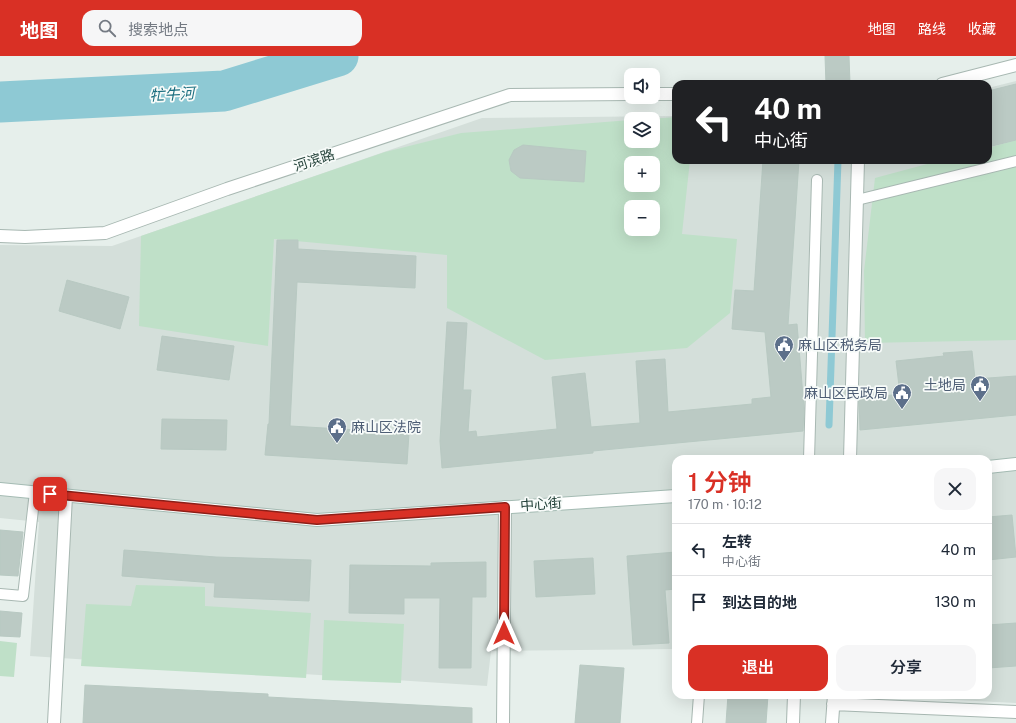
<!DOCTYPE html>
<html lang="zh">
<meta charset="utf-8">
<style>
body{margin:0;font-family:"Public Sans","Noto Sans SC",sans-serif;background:#f6f6f7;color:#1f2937;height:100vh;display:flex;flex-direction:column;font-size:15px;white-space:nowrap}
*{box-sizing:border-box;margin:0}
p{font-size:13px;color:#747a83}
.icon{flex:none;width:22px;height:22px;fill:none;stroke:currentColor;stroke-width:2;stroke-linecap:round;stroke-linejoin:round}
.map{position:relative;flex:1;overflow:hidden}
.side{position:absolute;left:672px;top:399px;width:320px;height:244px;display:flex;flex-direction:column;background:#fff;border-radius:12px;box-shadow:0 4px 16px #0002}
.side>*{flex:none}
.top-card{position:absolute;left:672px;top:24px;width:320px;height:84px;border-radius:12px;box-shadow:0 4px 16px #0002;background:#202124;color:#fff;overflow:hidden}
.buttons{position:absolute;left:624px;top:12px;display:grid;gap:8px}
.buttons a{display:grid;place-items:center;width:36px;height:36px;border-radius:8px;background:#fff;box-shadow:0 4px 16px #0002;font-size:20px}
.pin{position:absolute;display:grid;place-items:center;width:34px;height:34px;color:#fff;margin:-17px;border-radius:8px;box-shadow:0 2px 6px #0006}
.me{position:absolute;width:44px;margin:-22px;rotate:0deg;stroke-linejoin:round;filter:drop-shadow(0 0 3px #0008)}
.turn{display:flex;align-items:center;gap:14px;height:84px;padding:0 16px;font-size:18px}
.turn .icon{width:52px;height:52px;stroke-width:2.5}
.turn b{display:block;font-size:28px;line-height:34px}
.round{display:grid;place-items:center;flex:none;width:42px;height:42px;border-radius:12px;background:#f6f6f7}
.headline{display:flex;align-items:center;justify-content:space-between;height:68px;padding:0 16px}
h1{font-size:24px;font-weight:600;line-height:30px;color:#d93025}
.action{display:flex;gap:8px;margin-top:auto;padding:8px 16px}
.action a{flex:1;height:46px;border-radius:12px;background:#d93025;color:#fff;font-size:16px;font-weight:600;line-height:46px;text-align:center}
.action a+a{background:#f6f6f7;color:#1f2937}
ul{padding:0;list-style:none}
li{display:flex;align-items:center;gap:12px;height:52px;padding:0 16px;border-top:1px solid #e0e1e3}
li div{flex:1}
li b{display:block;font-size:15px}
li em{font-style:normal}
header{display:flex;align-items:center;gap:24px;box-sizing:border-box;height:56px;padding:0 20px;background:#d93025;color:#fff}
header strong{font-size:19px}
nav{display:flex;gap:22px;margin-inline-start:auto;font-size:14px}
.search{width:280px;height:36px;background:#f6f6f7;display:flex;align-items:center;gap:10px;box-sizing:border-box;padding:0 14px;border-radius:12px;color:#747a83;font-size:15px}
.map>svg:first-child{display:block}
</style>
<header>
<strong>地图</strong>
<div class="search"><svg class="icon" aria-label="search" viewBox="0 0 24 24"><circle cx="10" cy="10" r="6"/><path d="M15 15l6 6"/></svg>搜索地点</div>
<nav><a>地图</a><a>路线</a><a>收藏</a></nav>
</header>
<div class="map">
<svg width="1016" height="667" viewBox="0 0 1016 667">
<rect width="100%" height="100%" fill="#e6efeb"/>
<!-- built -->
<path fill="#d4dfda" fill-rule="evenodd" d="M1016 25V647L857 639H988V403H676V593L491 595 487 630 30 600 39 466 0 462V189L112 190 482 62 676 60V104H988V32ZM631 63H653V85H631ZM631 107H653V129H631ZM631 151H653V173H631Z"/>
<!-- green -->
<path fill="#bfe0c8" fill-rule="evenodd" d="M676 61V104H690L682 178 737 183 730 257 687 292 545 304 447 252V199L274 183 268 290 139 270 141 180 385 96 461 77 631 64V85H653V63H650ZM631 107H653V129H631ZM631 151H653V173H631Z
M1016 84V284L865 287 864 215 875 122 942 104H988V92Z
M136 529 205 531V550L311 557 306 622 81 610 86 548 131 550Z
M324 564 404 568 401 627 322 624Z
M0 585 17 587 14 621 0 620Z"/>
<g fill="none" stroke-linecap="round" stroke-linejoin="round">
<!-- stream -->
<path stroke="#8ec9d4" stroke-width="7" d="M829 369 838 104"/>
<!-- river -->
<path stroke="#8ec9d4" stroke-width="41" d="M0 46 224 35 338 0"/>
</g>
<!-- building -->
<path fill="#bbcac4" stroke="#b8c9c2" d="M825 0H849L850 28H826Z
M1016 28V84L988 91V35Z
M523 89 586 95 584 126 520 122 511 115 509 104 514 94Z
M763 104H799L788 269 797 268 804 352 803 375 593 395V397L442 412 440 385 447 266 467 267 463 334H471L468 376 476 375 477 381 557 373 552 321 585 317 591 371 640 367 636 305 665 303 668 356 752 348V343L771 341 765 276 732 273 735 234 754 235Z
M277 184H298V193L416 200 415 232 297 226 290 370 409 377 407 408 265 399 268 368H269Z
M67 224 129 241 120 273 59 255Z
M162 280 234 290 229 324 157 314Z
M972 295 975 323 1016 320V359L860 374 859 343 900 338 896 305 944 300 943 297Z
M162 363 227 364 226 394 161 393Z
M1012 459 1016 501 988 504V461Z
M0 474 23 476 18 520 0 519Z
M124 494 216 501 311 504 309 545 214 541 215 527 122 520Z
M676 496V533L665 534 669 587 633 589 627 500Z
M593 502 595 538 536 541 534 505Z
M486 506V541H472L471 612H439L440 542H404V558L349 557 350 509 431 510V507Z
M0 555 22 557 20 581 0 580Z
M1016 567V610L988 612V569Z
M580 609 624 612 620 667H575Z
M85 629 268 638V641L472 652V667H83Z
M728 639H768L766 667H726Z"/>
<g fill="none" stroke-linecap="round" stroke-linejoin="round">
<defs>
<path id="lane" d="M857 144 1016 105
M809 403 817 124
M0 538 23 540 35 436
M697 667 699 639"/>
<path id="street" d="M942 28 1016 9
M653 38H676
M0 180 25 181 105 177 227 133 510 39 631 38
M850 403 858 104
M833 648 1016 656
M54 667 66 440
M503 667 505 451
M793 667 794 639
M832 667 834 639"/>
<path id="secondary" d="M988 411 1016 408
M0 433 317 464 676 440"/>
</defs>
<!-- lane casing -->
<use href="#lane" stroke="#a8b8b2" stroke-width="12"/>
<!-- street casing -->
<use href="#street" stroke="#a8b8b2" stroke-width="14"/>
<!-- secondary casing -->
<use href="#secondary" stroke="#a4bbb3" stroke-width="14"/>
<!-- lane -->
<use href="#lane" stroke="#fff" stroke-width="10"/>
<!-- street -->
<use href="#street" stroke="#fff" stroke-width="12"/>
<!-- secondary -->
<use href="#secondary" stroke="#fff" stroke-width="12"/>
</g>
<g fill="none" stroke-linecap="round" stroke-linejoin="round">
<defs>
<path id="route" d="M50 438 317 464 505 451 504 577"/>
</defs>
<!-- route casing -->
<use href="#route" stroke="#8d1f18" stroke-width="10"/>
<!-- route -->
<use href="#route" stroke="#d93025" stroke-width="7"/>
</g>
<!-- icons -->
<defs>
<symbol id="civic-pin" viewBox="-11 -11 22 30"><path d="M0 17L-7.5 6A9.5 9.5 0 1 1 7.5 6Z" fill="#5c6f8a" stroke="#f7fbf9"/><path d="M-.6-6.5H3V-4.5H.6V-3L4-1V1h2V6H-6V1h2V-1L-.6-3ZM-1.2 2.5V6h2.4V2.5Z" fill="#fff"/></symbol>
</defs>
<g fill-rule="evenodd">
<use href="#civic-pin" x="773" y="278" width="22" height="30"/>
<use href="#civic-pin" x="969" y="318" width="22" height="30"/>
<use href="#civic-pin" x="891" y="326" width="22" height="30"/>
<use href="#civic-pin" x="326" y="360" width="22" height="30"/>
</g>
<g text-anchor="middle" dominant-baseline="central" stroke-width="3.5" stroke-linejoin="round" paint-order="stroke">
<!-- street labels -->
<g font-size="14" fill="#24423a" stroke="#f7fbf9">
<text transform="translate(314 104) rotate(-18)">河滨路</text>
<text transform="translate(541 448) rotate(-4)">中心街</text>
</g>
<!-- service labels -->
<g font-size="14" fill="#4e5e75" stroke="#f7fbf9" text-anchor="start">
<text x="798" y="289">麻山区税务局</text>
<text x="966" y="329" text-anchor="end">土地局</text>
<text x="888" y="337" text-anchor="end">麻山区民政局</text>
<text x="351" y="371">麻山区法院</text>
</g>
<!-- water labels -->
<g font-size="15" font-style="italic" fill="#1c6f80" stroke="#f7fbf9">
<text transform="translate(172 38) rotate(-3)">牤牛河</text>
</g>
</g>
</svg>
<div class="buttons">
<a><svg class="icon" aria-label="sound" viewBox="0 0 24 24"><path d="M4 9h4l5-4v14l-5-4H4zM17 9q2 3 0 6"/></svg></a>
<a><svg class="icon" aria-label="layers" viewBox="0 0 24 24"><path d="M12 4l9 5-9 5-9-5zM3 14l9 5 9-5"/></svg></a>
<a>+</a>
<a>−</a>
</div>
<div class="pin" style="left:50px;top:438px;background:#d93025"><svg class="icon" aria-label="arrive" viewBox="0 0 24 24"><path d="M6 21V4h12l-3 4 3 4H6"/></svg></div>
<svg class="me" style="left:504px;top:577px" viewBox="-20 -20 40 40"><path d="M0-17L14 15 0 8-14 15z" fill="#d93025" stroke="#fff" stroke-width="4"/></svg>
<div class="top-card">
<div class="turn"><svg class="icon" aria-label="left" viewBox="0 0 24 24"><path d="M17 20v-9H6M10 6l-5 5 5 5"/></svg><div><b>40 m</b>中心街</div></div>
</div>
<section class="side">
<div class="headline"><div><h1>1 分钟</h1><p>170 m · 10:12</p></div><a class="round"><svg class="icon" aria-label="close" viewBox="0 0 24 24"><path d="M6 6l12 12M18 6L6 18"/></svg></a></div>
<ul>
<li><svg class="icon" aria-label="left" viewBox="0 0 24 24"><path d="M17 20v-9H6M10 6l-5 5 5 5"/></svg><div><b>左转</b><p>中心街</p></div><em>40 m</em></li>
<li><svg class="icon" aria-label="arrive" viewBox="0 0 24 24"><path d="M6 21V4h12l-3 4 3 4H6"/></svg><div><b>到达目的地</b></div><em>130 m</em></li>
</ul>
<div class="action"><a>退出</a><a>分享</a></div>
</section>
</div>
